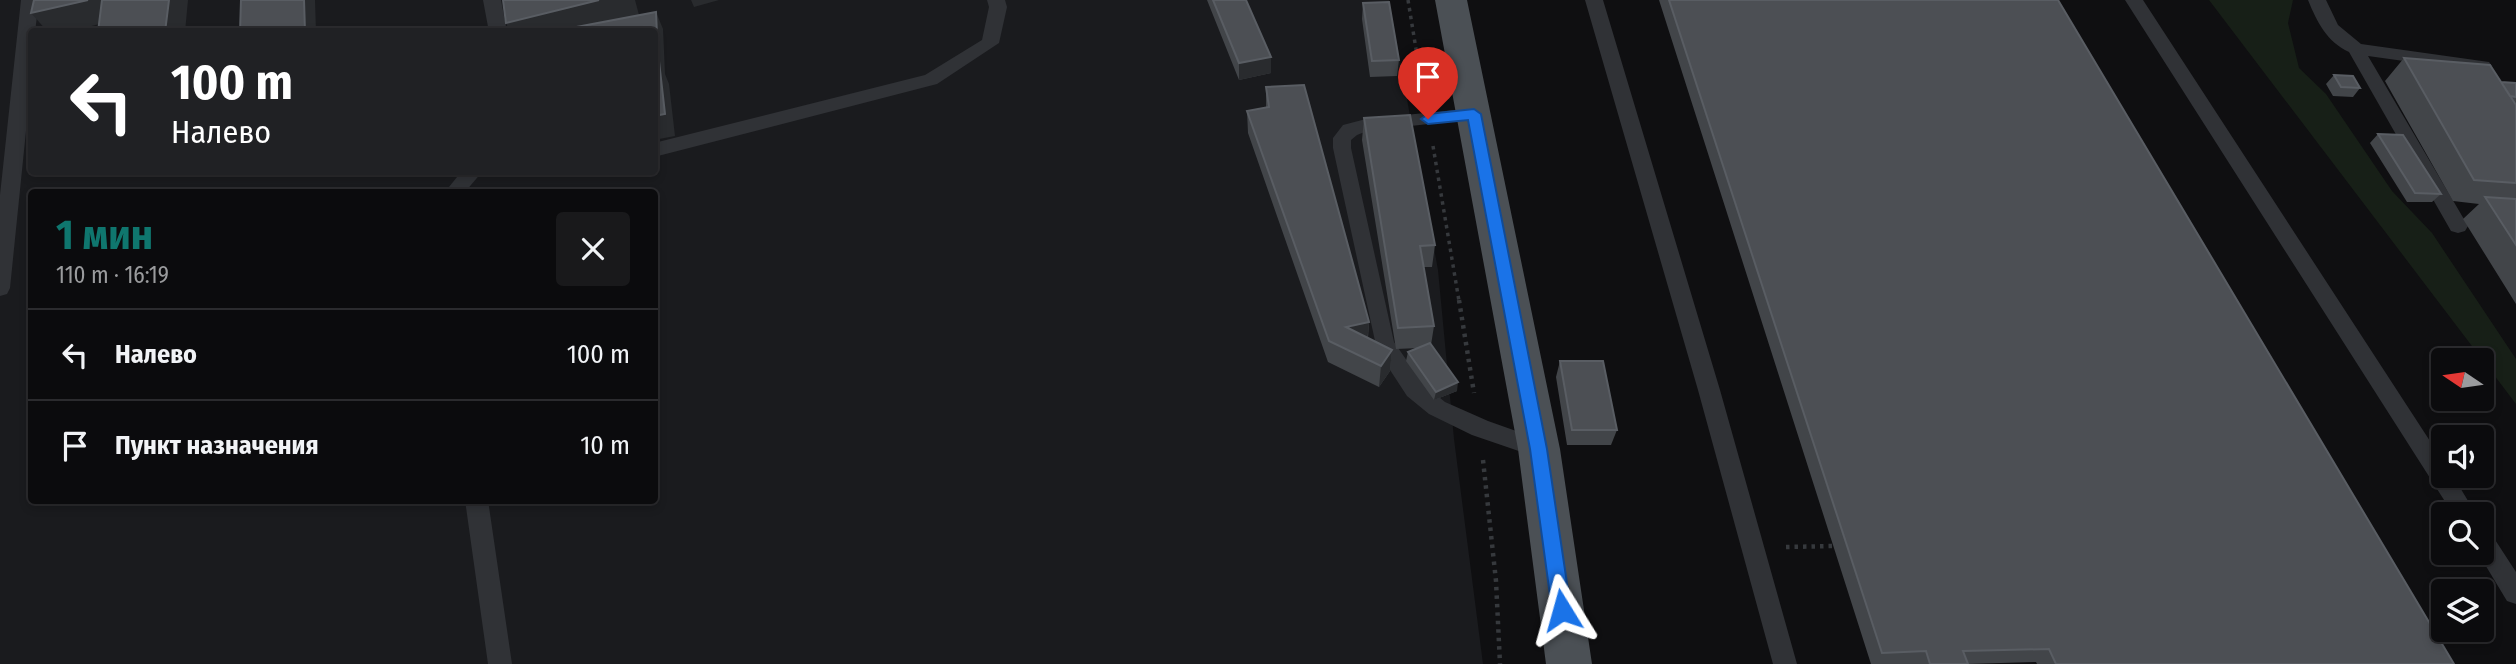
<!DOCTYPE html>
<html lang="ru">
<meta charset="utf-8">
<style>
body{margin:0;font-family:"Fira Sans Condensed",sans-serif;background:#19191b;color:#f1f3f6;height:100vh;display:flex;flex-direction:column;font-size:26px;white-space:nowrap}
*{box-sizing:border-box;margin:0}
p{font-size:23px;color:#9a9b9d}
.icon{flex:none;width:38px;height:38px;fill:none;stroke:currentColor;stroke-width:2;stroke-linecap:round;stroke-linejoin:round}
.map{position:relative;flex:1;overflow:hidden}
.drawer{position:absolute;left:28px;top:189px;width:630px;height:315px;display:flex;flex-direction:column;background:#0b0b0d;border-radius:7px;box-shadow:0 4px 10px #0003,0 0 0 2px #2b2b2e}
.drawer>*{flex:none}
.top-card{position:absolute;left:28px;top:28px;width:630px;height:147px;border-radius:7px;box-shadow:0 4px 10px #0003,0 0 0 2px #2b2b2e;background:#202124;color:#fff;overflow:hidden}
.needle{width:46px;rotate:283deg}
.buttons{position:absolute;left:2431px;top:348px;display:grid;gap:14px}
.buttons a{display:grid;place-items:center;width:63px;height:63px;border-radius:7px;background:#0b0b0d;box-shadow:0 4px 10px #0003,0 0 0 2px #2b2b2e;font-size:35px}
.pin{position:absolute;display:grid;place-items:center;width:60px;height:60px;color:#fff;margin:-72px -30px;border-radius:50% 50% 50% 0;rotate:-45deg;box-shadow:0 0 7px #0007}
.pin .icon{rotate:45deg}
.me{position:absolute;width:77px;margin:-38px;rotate:352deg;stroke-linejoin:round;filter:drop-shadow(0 0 5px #0008)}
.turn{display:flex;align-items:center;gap:24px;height:147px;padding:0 28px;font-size:32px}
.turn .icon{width:91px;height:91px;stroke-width:2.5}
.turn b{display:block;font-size:49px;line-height:60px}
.round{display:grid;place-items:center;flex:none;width:74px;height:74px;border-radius:7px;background:#19191b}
.overview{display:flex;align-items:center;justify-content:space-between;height:119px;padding:0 28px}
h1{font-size:42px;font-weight:700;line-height:52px;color:#0f766e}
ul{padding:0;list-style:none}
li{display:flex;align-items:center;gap:21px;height:91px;padding:0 28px;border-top:2px solid #2b2b2e}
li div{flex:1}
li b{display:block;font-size:26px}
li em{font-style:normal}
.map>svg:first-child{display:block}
</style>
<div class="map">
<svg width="2516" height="664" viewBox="0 0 2516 664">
<rect width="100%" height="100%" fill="#0f0f11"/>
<!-- built -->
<path fill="#1a1b1e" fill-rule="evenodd" d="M0 0H1389L1438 270 1454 439 1483 664H0ZM32 32H654V172H32ZM32 192H654V500H32Z"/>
<!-- green -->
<path fill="#171f17" d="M2209 0H2293L2288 23 2299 68 2326 94 2392 191 2432 233 2516 359V404Z"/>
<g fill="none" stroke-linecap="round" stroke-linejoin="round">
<!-- path-far1 -->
<path stroke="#36393d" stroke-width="3.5" stroke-dasharray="3.5 4.5" stroke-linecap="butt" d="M1408 0 1423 92
M1433 146 1459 301"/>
<!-- path -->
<path stroke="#36393d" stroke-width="4.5" stroke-dasharray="3.5 5" stroke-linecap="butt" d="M1459 300 1474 393
M1483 460 1496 581 1500 664
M1786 547 1833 546"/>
<!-- lane -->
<path fill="#303236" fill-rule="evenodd" d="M21 0H39L35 32H32V72L10 288 7 294 0 296V195Z
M483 0H501L507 32H489Z
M987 0H1005L1007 7 999 43 937 84 654 157V143L925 75 982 40 989 7Z
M1585 0H1603L1720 390 1797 664H1773L1698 390Z
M2125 0H2143L2443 461V476H2453L2476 514H2453Z
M2308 0H2326L2338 25 2361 44 2489 62 2492 66 2483 72 2368 56 2468 226 2465 231 2458 233 2451 231 2349 52C2327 42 2317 22 2308 0Z
M1474 108 1481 110 1483 114 1481 118 1367 131 1357 135 1351 140V148L1394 342 1423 384 1445 402 1488 421 1547 442 1550 449 1547 456 1539 458 1472 435 1429 414 1407 396 1377 350 1333 148V138L1343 125 1366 119Z
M461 172H482L465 192H445Z
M465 500H488L512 664H488Z
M2482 529 2490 532 2516 572V604L2507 601 2478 553H2482Z"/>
<!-- primary -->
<path fill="#4b5055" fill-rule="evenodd" d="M1435 0H1467L1560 449 1592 664H1546L1518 449Z"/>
</g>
<!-- wall -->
<path fill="#424549" d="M1207 0H1246L1271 73 1239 80Z
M1659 0H2058L2454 664H2037L2036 662 1968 664H1871Z
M1363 3 1399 60 1397 76 1370 77 1362 19Z
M2404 58 2501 82 2516 83V304L2463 219 2479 204 2453 201 2385 81Z
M2334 75 2360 88 2353 97 2333 96 2326 84Z
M1266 87 1369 322 1368 338 1392 350 1390 371 1379 387 1328 362 1248 133 1247 111 1266 107Z
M1364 118 1435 245 1432 267H1423L1434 326 1431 345 1457 391 1434 400 1406 361 1408 352 1419 348 1396 349 1362 140Z
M2378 134 2441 194 2432 202H2407L2370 143Z
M1560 361 1617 430 1611 445H1567L1556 377Z"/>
<!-- shaded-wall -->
<path fill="#292b2e" d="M88 0H105L120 19 67 32H48L31 13Z
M169 0H188L185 32H165Z
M304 0H315L316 32H305Z
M599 0H635L639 15 572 32H510L506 23Z
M691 0H719L694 7Z
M656 12 663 29 665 74 669 84 675 136 654 140V58Z
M1271 57V73L1239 80V63Z
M1369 322 1367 343 1346 327Z
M1392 350 1390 371 1379 387 1381 366Z
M1458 382 1457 391 1434 400 1436 392Z"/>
<!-- building -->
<path fill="#4c4f54" stroke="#595d63" stroke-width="2" d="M34 0H88L31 13Z
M102 0H169L165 32H98Z
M241 0H304L305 32H240Z
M503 0H599L506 23Z
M1213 0H1246L1271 57 1239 63Z
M1669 0H2058L2454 664H2056L2049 649 1963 651 1968 664H1930L1926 651 1882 653Z
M1389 2 1399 60 1372 61 1363 3Z
M656 12 658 57 654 58V32H550Z
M2404 58 2490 65 2516 105V183L2474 180Z
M659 61 665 114 654 116V62Z
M2334 75 2353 76 2360 88 2341 87Z
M2501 82 2516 83V97L2510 96Z
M1304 85 1369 322 1346 327 1392 350 1381 366 1329 341 1247 111 1269 107 1266 87Z
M1410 115 1435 245 1420 246 1434 326 1398 328 1364 118Z
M2378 134 2403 135 2441 194 2415 193Z
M2485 197 2516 199V245Z
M1430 343 1458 382 1436 392 1408 352Z
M1560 361H1603L1617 430H1572Z"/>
<!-- route -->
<path fill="#1a73e8" stroke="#114b97" stroke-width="2" d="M1474 109 1481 114 1547 449 1571 610 1568 616 1562 619 1555 616 1552 610 1530 449 1468 120 1428 124 1421 119 1428 114Z"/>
</svg>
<div class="buttons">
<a><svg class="needle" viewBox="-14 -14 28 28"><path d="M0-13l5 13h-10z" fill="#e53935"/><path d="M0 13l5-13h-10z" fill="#9a9b9d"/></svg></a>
<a><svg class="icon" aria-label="sound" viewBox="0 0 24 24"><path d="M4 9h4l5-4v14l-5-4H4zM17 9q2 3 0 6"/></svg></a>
<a><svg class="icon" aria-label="search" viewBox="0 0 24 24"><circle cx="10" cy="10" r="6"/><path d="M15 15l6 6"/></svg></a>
<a><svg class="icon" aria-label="layers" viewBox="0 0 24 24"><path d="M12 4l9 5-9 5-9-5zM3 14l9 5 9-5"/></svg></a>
</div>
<div class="pin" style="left:1428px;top:119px;background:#d93025"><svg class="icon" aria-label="arrive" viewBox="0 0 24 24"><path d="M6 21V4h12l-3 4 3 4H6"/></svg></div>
<svg class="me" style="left:1562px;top:610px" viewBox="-20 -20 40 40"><path d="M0-17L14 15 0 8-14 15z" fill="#1a73e8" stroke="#fff" stroke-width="4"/></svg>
<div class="top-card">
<div class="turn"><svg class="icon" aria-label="left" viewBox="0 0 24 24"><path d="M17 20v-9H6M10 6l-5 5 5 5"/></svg><div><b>100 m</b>Налево</div></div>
</div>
<section class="drawer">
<div class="overview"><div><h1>1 мин</h1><p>110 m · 16:19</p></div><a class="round"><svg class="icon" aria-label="close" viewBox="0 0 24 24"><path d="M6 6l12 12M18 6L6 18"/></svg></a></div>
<ul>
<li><svg class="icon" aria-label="left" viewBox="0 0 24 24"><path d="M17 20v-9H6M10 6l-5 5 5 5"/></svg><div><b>Налево</b></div><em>100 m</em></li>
<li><svg class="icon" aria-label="arrive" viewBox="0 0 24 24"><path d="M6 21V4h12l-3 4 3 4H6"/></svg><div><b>Пункт назначения</b></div><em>10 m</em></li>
</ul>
</section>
</div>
